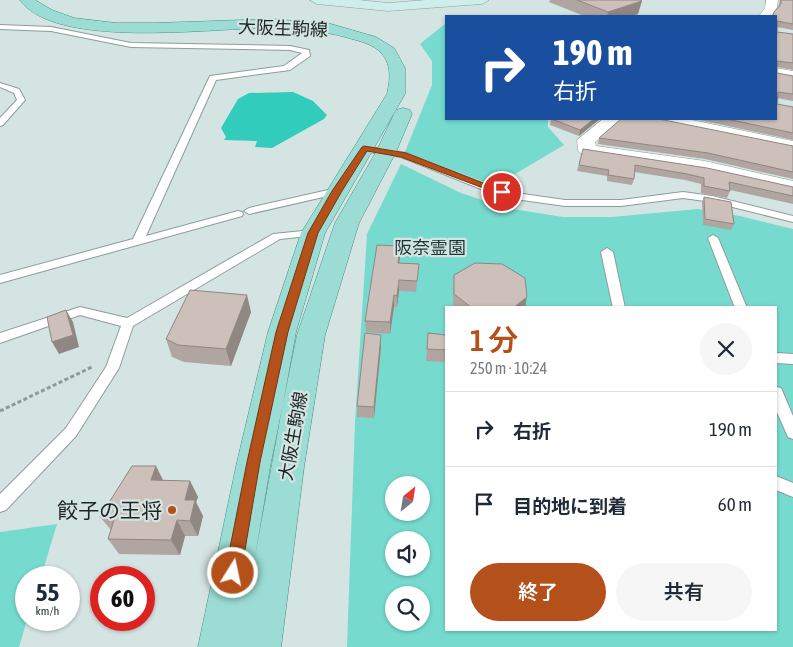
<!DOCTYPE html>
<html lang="ja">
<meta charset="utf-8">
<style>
body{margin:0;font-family:"Asap Condensed","Noto Sans JP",sans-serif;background:#f6f6f7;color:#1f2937;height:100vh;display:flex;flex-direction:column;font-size:19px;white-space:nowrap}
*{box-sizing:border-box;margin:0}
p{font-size:16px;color:#747a83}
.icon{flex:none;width:28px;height:28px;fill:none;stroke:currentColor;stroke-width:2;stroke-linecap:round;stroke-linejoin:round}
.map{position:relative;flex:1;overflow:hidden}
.side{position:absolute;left:445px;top:306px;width:332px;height:325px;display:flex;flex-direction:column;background:#fff;border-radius:0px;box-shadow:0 1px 4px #0004}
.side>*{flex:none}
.top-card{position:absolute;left:445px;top:15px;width:332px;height:105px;border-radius:0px;box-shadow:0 1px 4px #0004;background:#1a4fa0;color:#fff;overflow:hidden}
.needle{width:32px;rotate:30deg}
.controls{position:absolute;left:385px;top:476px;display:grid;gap:10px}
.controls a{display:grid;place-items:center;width:45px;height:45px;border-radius:50%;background:#fff;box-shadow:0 1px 4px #0004;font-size:25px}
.speed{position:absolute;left:15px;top:566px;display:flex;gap:10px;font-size:25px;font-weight:700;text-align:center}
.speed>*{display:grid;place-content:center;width:65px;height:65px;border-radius:50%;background:#fff;box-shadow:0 1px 4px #0004;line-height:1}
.speed small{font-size:12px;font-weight:400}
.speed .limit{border:8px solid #d22;background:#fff;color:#111}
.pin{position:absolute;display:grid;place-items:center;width:42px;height:42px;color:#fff;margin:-21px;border:2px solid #fff;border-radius:50%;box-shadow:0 1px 5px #0007}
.me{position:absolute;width:55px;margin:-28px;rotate:10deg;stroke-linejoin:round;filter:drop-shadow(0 0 4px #0008)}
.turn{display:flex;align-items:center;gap:18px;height:105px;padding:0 25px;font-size:22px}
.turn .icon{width:65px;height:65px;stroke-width:2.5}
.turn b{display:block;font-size:35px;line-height:42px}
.round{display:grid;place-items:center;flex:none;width:52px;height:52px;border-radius:26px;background:#f6f6f7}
.overview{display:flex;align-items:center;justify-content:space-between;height:85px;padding:0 25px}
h1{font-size:30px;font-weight:600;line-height:38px;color:#b4511a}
.action{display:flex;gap:10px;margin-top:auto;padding:10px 25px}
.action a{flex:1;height:58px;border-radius:30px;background:#b4511a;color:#fff;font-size:20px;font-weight:600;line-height:58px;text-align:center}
.action a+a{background:#f6f6f7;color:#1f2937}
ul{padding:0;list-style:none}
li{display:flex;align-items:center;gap:15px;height:75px;padding:0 25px;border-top:1px solid #e0e1e3}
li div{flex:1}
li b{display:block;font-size:19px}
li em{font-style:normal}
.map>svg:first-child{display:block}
</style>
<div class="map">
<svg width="793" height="647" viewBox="0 0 793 647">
<rect width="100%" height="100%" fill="#d4e4e2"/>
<!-- green -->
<path fill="#76dbce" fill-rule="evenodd" d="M446 23V119H548V127L564 145 495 186 405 152 432 85V61L420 44Z
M401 164 461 193 507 208 563 217H612L698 209 740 216 793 229V647H347L355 422 367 234ZM446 308H776V630H446ZM394 485H421V512H394ZM394 540H421V568H394ZM394 595H421V622H394Z
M57 524 41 577 26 578 27 620 19 647H0V532Z"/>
<!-- water -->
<path fill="#32ccbd" d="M293 92 313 101 327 115 324 119 272 148 255 147 257 141 224 140 226 137 221 128 238 99 249 93Z"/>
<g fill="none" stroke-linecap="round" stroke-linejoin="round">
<defs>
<path id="service" d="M0 25 51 27 131 43 290 46 309 50 310 56 290 70 216 80 146 236 238 211 242 212 243 214 242 216 0 283V275L133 239 210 76 284 66 302 53 290 50 131 47 51 31 0 29Z
M0 83 19 89 25 100 3 125 0 126V118L17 100 14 93 0 87Z
M365 146 406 153 492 187 516 193 565 200H621L683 192 712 196 793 216V222L712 202 683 198 621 206H565L515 199 486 191 401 157 362 151 360 149Z
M337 188 342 191 341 193 249 214 244 211 249 208Z
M313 230 317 231 318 233 317 235 280 239 133 326 119 368 76 436 6 510 0 512V494L66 428 106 367 121 326 80 315 0 343V333L80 307 127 318 273 234Z
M713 235 718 238 747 308H735L708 238Z
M607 248 613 252 625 308H613L601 252Z
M776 353 793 354V364L776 363Z
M776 387 781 388 793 416V439L788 437 776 410Z
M776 476 793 483V497L776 490Z"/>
<path id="minor" d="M766 0H778L777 8 771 16H759L765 8Z
M776 68 793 71V81L776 78Z
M603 119H623L595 142 596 146 705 161 793 181V193L705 173 581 154 578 150 577 140Z
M655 119H687L793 141V151L663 124 657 123Z"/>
<path id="secondary" d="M310 0H359L388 3 426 0H489L482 4 388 11 317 4Z"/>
<path id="primary" d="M20 0H35L52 10 74 18 116 23H156L273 19 331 24 376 37 394 48 405 68V94L325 233 296 332 255 557 270 467 297 335 335 223 376 152 394 114 396 110 403 108 410 110 412 114 396 152 359 223 325 335 304 467 281 647H198L237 462 268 332 301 233 387 94C390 81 392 65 382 54 373 43 358 41 345 37 322 31 298 28 274 28 217 27 56 51 20 0Z"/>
</defs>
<!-- service casing -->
<use href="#service" stroke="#8e9d9b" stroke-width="2"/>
<!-- minor casing -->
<use href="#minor" stroke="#8e9d9b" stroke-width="1"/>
<!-- secondary casing -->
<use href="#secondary" stroke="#8e9d9b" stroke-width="1"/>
<!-- primary casing -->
<use href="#primary" stroke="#448e84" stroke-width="1"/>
<!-- path -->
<path stroke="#8e9a99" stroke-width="3" stroke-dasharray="4 2.5" stroke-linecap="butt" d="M0 411 92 367"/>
<!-- service -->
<use href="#service" fill="#fff" fill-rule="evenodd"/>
<!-- minor -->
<use href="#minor" fill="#fff" fill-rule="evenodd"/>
<!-- secondary -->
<use href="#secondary" fill="#cdeeea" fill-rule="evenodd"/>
<!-- primary -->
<use href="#primary" fill="#9bddd5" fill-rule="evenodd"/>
</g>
<!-- wall -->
<path fill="#b0a5a0" d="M550 0H640L638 14 631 16H584L549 2Z
M780 0H793V30L777 27V32L793 34V70L777 67V73L793 76V101L777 98V104L793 107V140L695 119H776V16Z
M551 119H600L579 136 550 125Z
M599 138 793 146V179L705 159 598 144Z
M583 149 793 187V204L730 190V191L727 198 701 193V184L685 180 634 172V179L632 185 607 181V176L577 171Z
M704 197 734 224 731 230 703 225 702 202Z
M400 246 399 263 419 264 416 292 399 291 397 307H394L390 334 366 332 365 321Z
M454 275 525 308H453V292Z
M251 312 231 366 184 362 172 357 166 339Z
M428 333 446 335V362L426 361Z
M381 347 374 418 357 417V406Z
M163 481H190L198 497 196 503 203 516 198 536H185L180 555 119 554 108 539 111 530 100 517Z"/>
<!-- shaded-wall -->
<path fill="#908682" d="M642 1 638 14 631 16H607L608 12Z
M594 119H600L579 136 580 130Z
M400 246V257L398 275V263Z
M399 280V291L397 307V296Z
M247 295 251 312 231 366 226 349Z
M394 295V307L390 334V322Z
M527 297 525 308H513Z
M66 310 73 322 79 347 59 354 52 342Z
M381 335V347L374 418V407Z
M156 466 164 482 151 480Z
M190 481 198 497 196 502 203 516 198 536 190 521 185 500Z
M177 520 185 536 180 555 171 540Z"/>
<!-- building -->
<path fill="#cdc0ba" stroke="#908682" d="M577 0H640L642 1 608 12Z
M781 0H793V24L777 21V32L793 34V63L777 61V73L793 76V94L778 92 777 104 793 107V133L727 119H776V16H773L774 12 781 4Z
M552 119H594L580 130Z
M621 119H659L793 146V172L708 153 599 138Z
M583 149 707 168 793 187V196L729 182 730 191 704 186V178L687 174 635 165 634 179 608 175 609 170 579 165Z
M704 197 731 202 734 224 705 219Z
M377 245 400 246 398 263 419 264 417 281 399 280 397 296 394 295 390 322 365 321Z
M475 263 502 264 525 278 527 297 513 308H472L454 294V275Z
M190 290 247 295 226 349 178 345 166 339Z
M66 310 73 335 52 342 47 317Z
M365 333 381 335 374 407 357 406Z
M428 333 446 335V350L427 349Z
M132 466H156L151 480 190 481 185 500H195L190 521 177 520 171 540 108 539 115 517H100Z"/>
<!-- route -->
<path fill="#b4511a" stroke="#753511" d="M364 146 406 153 506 192 505 194H499L401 157 367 151 342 191 318 233 288 332 260 462 241 573 239 579 233 581 228 579 225 573 247 462 276 332 308 233 332 191 362 147Z"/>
<!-- markers -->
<circle fill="#b4511a" stroke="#d4e4e2" stroke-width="2" cx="172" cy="510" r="5"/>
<g text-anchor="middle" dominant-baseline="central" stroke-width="4.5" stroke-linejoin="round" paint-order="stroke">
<!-- street labels -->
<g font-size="18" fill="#1e2423" stroke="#d4e4e2">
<text transform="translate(283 28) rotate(2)">大阪生駒線</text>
<text transform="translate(293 436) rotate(-80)">大阪生駒線</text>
</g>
<!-- park labels -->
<g font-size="18" fill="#1c3531" stroke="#d4e4e2">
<text x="430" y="247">阪奈霊園</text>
</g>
<!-- near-poi labels -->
<g font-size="21" fill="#1e2423" stroke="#d4e4e2" text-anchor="end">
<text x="162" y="510">餃子の王将</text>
</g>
</g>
</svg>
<div class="controls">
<a><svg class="needle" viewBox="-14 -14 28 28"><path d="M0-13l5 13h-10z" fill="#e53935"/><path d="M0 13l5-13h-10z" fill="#747a83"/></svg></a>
<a><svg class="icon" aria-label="sound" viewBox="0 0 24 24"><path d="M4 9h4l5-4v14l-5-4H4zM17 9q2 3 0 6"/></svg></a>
<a><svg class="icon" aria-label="search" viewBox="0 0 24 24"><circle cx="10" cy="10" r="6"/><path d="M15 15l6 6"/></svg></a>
</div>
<div class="speed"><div>55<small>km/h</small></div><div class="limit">60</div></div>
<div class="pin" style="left:502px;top:192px;background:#d93025"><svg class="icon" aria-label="arrive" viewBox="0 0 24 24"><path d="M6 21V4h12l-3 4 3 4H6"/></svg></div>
<svg class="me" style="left:233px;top:573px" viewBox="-20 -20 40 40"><circle r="17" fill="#b4511a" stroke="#fff" stroke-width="3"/><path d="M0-11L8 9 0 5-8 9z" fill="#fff"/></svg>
<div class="top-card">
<div class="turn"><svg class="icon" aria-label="right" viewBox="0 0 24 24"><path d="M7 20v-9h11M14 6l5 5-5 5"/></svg><div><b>190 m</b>右折</div></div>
</div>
<section class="side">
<div class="overview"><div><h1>1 分</h1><p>250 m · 10:24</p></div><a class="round"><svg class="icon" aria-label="close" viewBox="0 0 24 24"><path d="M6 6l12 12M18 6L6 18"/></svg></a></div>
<ul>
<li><svg class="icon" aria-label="right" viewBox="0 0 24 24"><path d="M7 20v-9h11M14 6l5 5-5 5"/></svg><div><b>右折</b></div><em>190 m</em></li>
<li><svg class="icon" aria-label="arrive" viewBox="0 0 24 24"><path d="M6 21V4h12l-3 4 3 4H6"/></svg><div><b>目的地に到着</b></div><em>60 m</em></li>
</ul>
<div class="action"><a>終了</a><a>共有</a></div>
</section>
</div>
